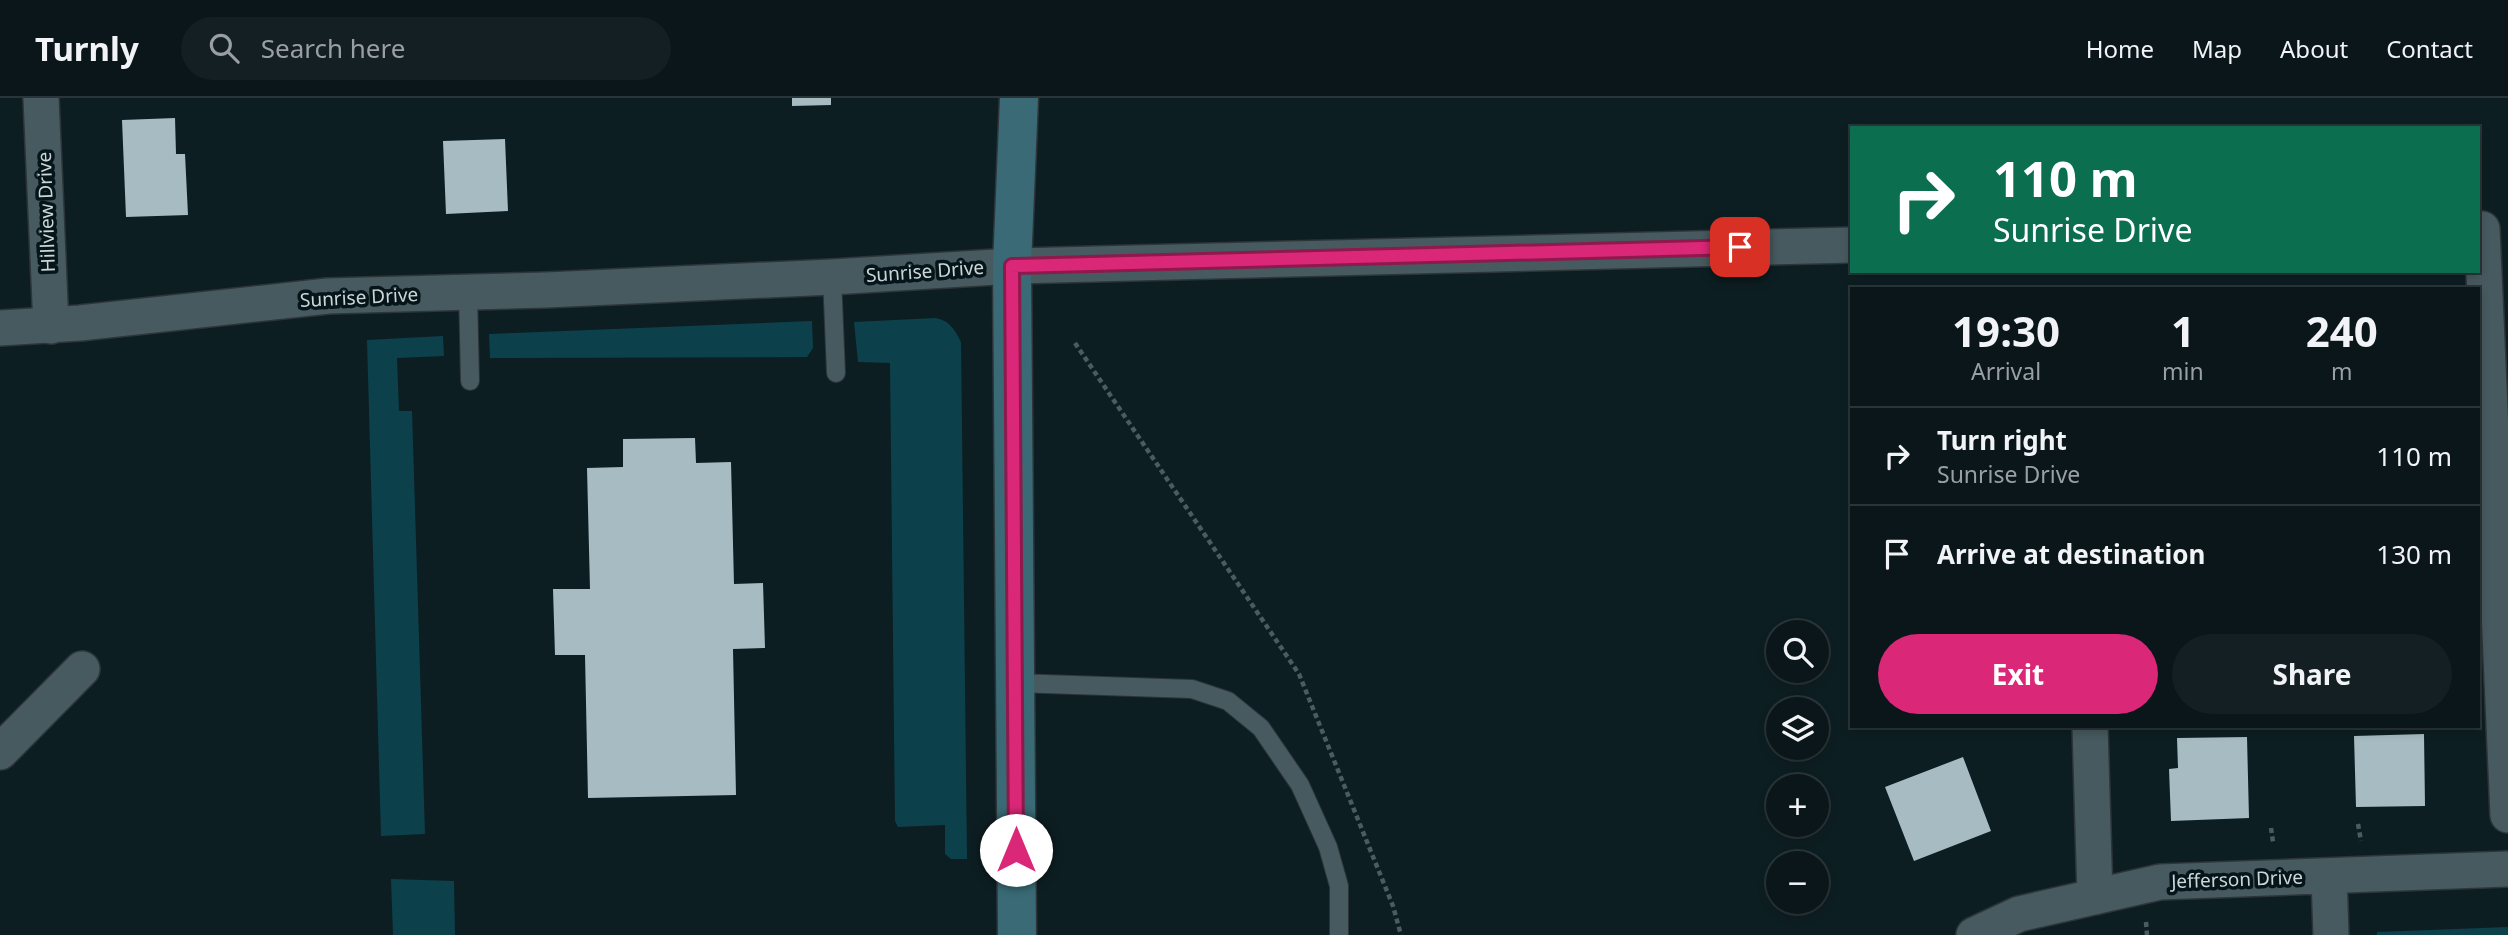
<!DOCTYPE html>
<meta charset="utf-8">
<style>
body{margin:0;font-family:"Noto Sans",sans-serif;background:#131f23;color:#f1f3f6;height:100vh;display:flex;flex-direction:column;font-size:26px;white-space:nowrap}
*{box-sizing:border-box;margin:0}
p{font-size:23px;color:#999fa2}
.icon{flex:none;width:38px;height:38px;fill:none;stroke:currentColor;stroke-width:2;stroke-linecap:round;stroke-linejoin:round}
.map{position:relative;flex:1;overflow:hidden}
.details{position:absolute;left:1850px;top:189px;width:630px;height:441px;display:flex;flex-direction:column;background:#0a161a;border-radius:0px;box-shadow:0 4px 10px #0003,0 0 0 2px #2a3539}
.details>*{flex:none}
.guide{position:absolute;left:1850px;top:28px;width:630px;height:147px;border-radius:0px;box-shadow:0 4px 10px #0003,0 0 0 2px #2a3539;background:#0b6e4f;color:#fff;overflow:hidden}
.buttons{position:absolute;left:1766px;top:522px;display:grid;gap:14px}
.buttons a{display:grid;place-items:center;width:63px;height:63px;border-radius:50%;background:#0a161a;box-shadow:0 4px 10px #0003,0 0 0 2px #2a3539;font-size:35px}
.pin{position:absolute;display:grid;place-items:center;width:60px;height:60px;color:#fff;margin:-30px;border-radius:14px;box-shadow:0 4px 10px #0006}
.me{position:absolute;width:77px;margin:-38px;rotate:0deg;stroke-linejoin:round;filter:drop-shadow(0 0 5px #0008)}
.turn{display:flex;align-items:center;gap:24px;height:147px;padding:0 28px;font-size:32px}
.turn .icon{width:91px;height:91px;stroke-width:2.5}
.turn b{display:block;font-size:49px;line-height:60px}
.eta{display:flex;justify-content:space-evenly;align-items:center;height:119px;text-align:center}
.eta b{font-size:42px;font-weight:700;line-height:49px}
.cta{display:flex;gap:14px;margin-top:auto;padding:14px 28px}
.cta a{flex:1;height:80px;border-radius:42px;background:#db2777;color:#fff;font-size:28px;font-weight:700;line-height:80px;text-align:center}
.cta a+a{background:#131f23;color:#f1f3f6}
ul{padding:0;list-style:none}
li{display:flex;align-items:center;gap:21px;height:98px;padding:0 28px;border-top:2px solid #2a3539}
li div{flex:1}
li b{display:block;font-size:26px}
li em{font-style:normal}
header{display:flex;align-items:center;gap:42px;box-sizing:border-box;height:98px;padding:0 35px;background:#0a161a;border-bottom:2px solid #2a3539}
header strong{font-size:33px}
nav{display:flex;gap:38px;margin-inline-start:auto;font-size:24px}
.search{width:490px;height:63px;background:#131f23;display:flex;align-items:center;gap:18px;box-sizing:border-box;padding:0 24px;border-radius:38px;color:#999fa2;font-size:26px}
.map>svg:first-child{display:block}
</style>
<header>
<strong>Turnly</strong>
<div class="search"><svg class="icon" aria-label="search" viewBox="0 0 24 24"><circle cx="10" cy="10" r="6"/><path d="M15 15l6 6"/></svg>Search here</div>
<nav><a>Home</a><a>Map</a><a>About</a><a>Contact</a></nav>
</header>
<div class="map">
<svg width="2508" height="837" viewBox="0 0 2508 837">
<rect width="100%" height="100%" fill="#0d1e22"/>
<!-- green -->
<path fill="#0c414c" d="M936 220C950 223 955 232 961 244L967 761H951L945 756V727L898 729 895 723 890 265 858 264 854 224Z
M812 223 813 250 807 259 490 260 489 236Z
M443 238 444 258 397 260 399 313H412L425 736 381 738 367 242Z
M391 781 454 783 455 837H393Z
M2508 829V837H2377V834Z"/>
<!-- building -->
<path fill="#a7bcc2" d="M792 0H831V7L792 8Z
M175 20 176 56H185L188 117 126 119 122 22Z
M505 41 508 113 446 116 443 43Z
M695 340 696 365 731 364 734 486 763 485 765 550 733 551 736 697 588 700 585 557H555L553 491H590L587 370 623 369V341Z
M2424 636 2425 708 2356 709 2354 638Z
M2247 639 2249 720 2171 723 2169 671 2178 670 2177 640Z
M1963 659 1991 733 1914 763 1885 689Z"/>
<g fill="none" stroke-linecap="round" stroke-linejoin="round">
<defs>
<path id="lane" d="M832 179 836 275
M468 194 470 283
M1015 585 1192 591 1228 603 1261 630 1300 687 1328 749 1339 788V837"/>
<path id="street" d="M41 0 51 228
M2482 131 2508 717
M0 230 80 225 328 198 546 192 832 179 1012 168 1852 147
M2090 628 2095 799
M0 654 82 571
M2329 778 2331 837
M1974 837 2019 816 2160 784 2508 771"/>
<path id="secondary" d="M1017 837 1012 168 1019 0"/>
</defs>
<!-- lane casing -->
<use href="#lane" stroke="#2d3539" stroke-width="20"/>
<!-- street casing -->
<use href="#street" stroke="#2d3539" stroke-width="38"/>
<!-- secondary casing -->
<use href="#secondary" stroke="#2d3539" stroke-width="41"/>
<!-- path -->
<path stroke="#4c5b5f" stroke-width="4.5" stroke-dasharray="5 3.5" stroke-linecap="butt" d="M1075 245 1299 576 1393 808 1401 837
M2358 726 2361 743
M2271 730 2273 744
M2146 824 2147 837"/>
<!-- lane -->
<use href="#lane" stroke="#475a5f" stroke-width="18"/>
<!-- street -->
<use href="#street" stroke="#475a5f" stroke-width="35"/>
<!-- secondary -->
<use href="#secondary" stroke="#396a75" stroke-width="38"/>
</g>
<g fill="none" stroke-linecap="round" stroke-linejoin="round">
<defs>
<path id="route" d="M1016 752 1012 168 1740 149"/>
</defs>
<!-- route casing -->
<use href="#route" stroke="#8e194d" stroke-width="18"/>
<!-- route -->
<use href="#route" stroke="#db2777" stroke-width="12"/>
</g>
<g text-anchor="middle" dominant-baseline="central" stroke-width="7" stroke-linejoin="round" paint-order="stroke">
<!-- street labels -->
<g font-size="19" fill="#cbd6d9" stroke="#051519">
<text transform="translate(46 114) rotate(-92)">Hillview Drive</text>
<text transform="translate(925 173) rotate(-4)">Sunrise Drive</text>
<text transform="translate(359 199) rotate(-3)">Sunrise Drive</text>
<text transform="translate(2237 781) rotate(-2)">Jefferson Drive</text>
</g>
</g>
</svg>
<div class="buttons">
<a><svg class="icon" aria-label="search" viewBox="0 0 24 24"><circle cx="10" cy="10" r="6"/><path d="M15 15l6 6"/></svg></a>
<a><svg class="icon" aria-label="layers" viewBox="0 0 24 24"><path d="M12 4l9 5-9 5-9-5zM3 14l9 5 9-5"/></svg></a>
<a>+</a>
<a>−</a>
</div>
<div class="pin" style="left:1740px;top:149px;background:#d93025"><svg class="icon" aria-label="arrive" viewBox="0 0 24 24"><path d="M6 21V4h12l-3 4 3 4H6"/></svg></div>
<svg class="me" style="left:1016px;top:752px" viewBox="-20 -20 40 40"><circle r="19" fill="#fff"/><path d="M0-13L10 11 0 6-10 11z" fill="#db2777"/></svg>
<div class="guide">
<div class="turn"><svg class="icon" aria-label="right" viewBox="0 0 24 24"><path d="M7 20v-9h11M14 6l5 5-5 5"/></svg><div><b>110 m</b>Sunrise Drive</div></div>
</div>
<section class="details">
<div class="eta">
<div><b>19:30</b><p>Arrival</p></div>
<div><b>1</b><p>min</p></div>
<div><b>240</b><p>m</p></div>
</div>
<ul>
<li><svg class="icon" aria-label="right" viewBox="0 0 24 24"><path d="M7 20v-9h11M14 6l5 5-5 5"/></svg><div><b>Turn right</b><p>Sunrise Drive</p></div><em>110 m</em></li>
<li><svg class="icon" aria-label="arrive" viewBox="0 0 24 24"><path d="M6 21V4h12l-3 4 3 4H6"/></svg><div><b>Arrive at destination</b></div><em>130 m</em></li>
</ul>
<div class="cta"><a>Exit</a><a>Share</a></div>
</section>
</div>
